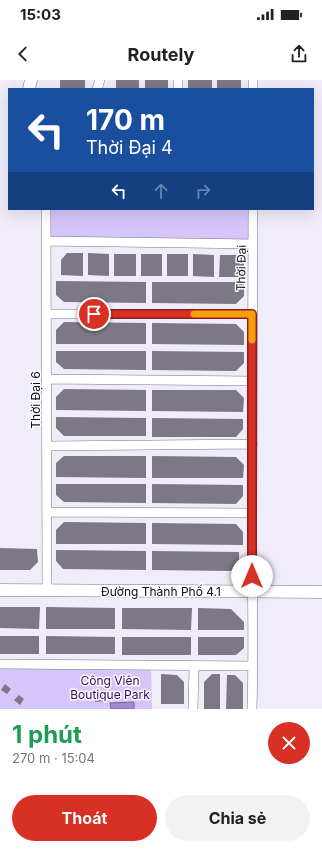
<!DOCTYPE html>
<html lang="vi">
<meta charset="utf-8">
<style>
body{margin:0;font-family:Inter,sans-serif;background:#f2f2f2;color:#202124;height:100vh;display:flex;flex-direction:column;font-size:15px;white-space:nowrap}
*{box-sizing:border-box;margin:0}
p{font-size:13px;color:#757577}
.icon{flex:none;width:22px;height:22px;fill:none;stroke:currentColor;stroke-width:2;stroke-linecap:round;stroke-linejoin:round}
.map{position:relative;height:629px;overflow:hidden}
.sheet{display:flex;flex-direction:column;background:#fff;flex:1}
.sheet>*{flex:none}
.banner{position:absolute;left:8px;top:8px;width:306px;height:122px;border-radius:0px;box-shadow:0 4px 16px #0002;background:#1a4fa0;color:#fff;overflow:hidden}
.pin{position:absolute;display:grid;place-items:center;width:34px;height:34px;color:#fff;margin:-17px;border:2px solid #fff;border-radius:50%;box-shadow:0 1px 4px #0007}
.me{position:absolute;width:44px;margin:-22px;rotate:0deg;stroke-linejoin:round;filter:drop-shadow(0 0 3px #0008)}
.turn{display:flex;align-items:center;gap:14px;height:84px;padding:0 12px;font-size:18px}
.turn .icon{width:52px;height:52px;stroke-width:2.5}
.turn b{display:block;font-size:28px;line-height:34px}
.lanes{display:flex;align-items:center;height:38px;padding:0 12px;background:#0003;justify-content:center;gap:20px;direction:ltr}
.lanes .off{opacity:.35}
.round{display:grid;place-items:center;flex:none;width:42px;height:42px;border-radius:21px;background:#f2f2f2}
.headline{display:flex;align-items:center;justify-content:space-between;height:68px;padding:0 12px}
h1{font-size:24px;font-weight:700;line-height:30px;color:#1e9e55}
.primary-button{display:flex;gap:8px;margin-top:auto;padding:8px 12px}
.primary-button a{flex:1;height:46px;border-radius:24px;background:#d93025;color:#fff;font-size:16px;font-weight:700;line-height:46px;text-align:center}
.primary-button a+a{background:#f2f2f2;color:#202124}
.status{display:flex;justify-content:space-between;align-items:center;height:28px;padding:0 20px;background:#fff;direction:ltr}
.status svg{height:11px;fill:currentColor}
header{display:flex;justify-content:space-between;align-items:center;height:52px;padding:0 12px;background:#fff;font-size:18px;font-weight:700}
.map>svg:first-child{display:block}
</style>
<div class="status"><b>15:03</b><svg viewBox="0 0 49 12"><path d="M0 12V9h3v3zM5 12V6h3v6zM10 12V3h3v9zM15 12V0h3v12zM26 1h20v11H26zM47 4h2v5h-2z"/></svg></div>
<header><svg class="icon" aria-label="back" viewBox="0 0 24 24"><path d="M15 5l-7 7 7 7"/></svg>Routely<svg class="icon" aria-label="share" viewBox="0 0 24 24"><path d="M12 15V3M7 8l5-5 5 5M5 13v7h14v-7"/></svg></header>
<div class="map">
<svg width="322" height="629" viewBox="0 0 322 629">
<rect width="100%" height="100%" fill="#f0ecfa"/>
<!-- green -->
<path fill="#d5c5fb" d="M46 129H253V164L46 161Z
M0 584 151 585 152 629H0Z"/>
<!-- water -->
<path fill="#a38bd4" stroke="#77659a" d="M134 622V629H111L110 623Z"/>
<!-- building -->
<path fill="#7c7985" d="M60 0H85V9H60Z
M116 0H139V9H116Z
M145 0H168V9H145Z
M188 0H212V9H188Z
M217 0H241V9H217Z
M67 173H83V196L61 195V180Z
M88 173 109 174V196L88 195Z
M114 174H136V196H114Z
M141 174H162V196H141Z
M167 174H188V196H167Z
M193 174 214 175V197L193 196Z
M220 175H237L244 182V197H219Z
M56 201 146 202V223L64 222 56 215Z
M152 202H244V216L236 224 152 223Z
M64 242 146 243V264H56V250Z
M152 243 236 244 244 252V265L152 264Z
M56 271H146V290L64 289 56 282Z
M152 271 244 272V283L236 291 152 290Z
M64 309 146 310V331L56 330V317Z
M152 310H236L244 318 243 332 152 331Z
M56 337 146 338V356H64L56 348Z
M152 338 243 339V349L236 357H152Z
M64 376H146V398L56 397V383Z
M152 376 236 377 244 385 243 398H152Z
M56 404H146V423L64 422 56 415Z
M152 404 243 405V416L236 424 152 423Z
M64 442 146 443V464H56V450Z
M152 443 236 444 243 452V465L152 464Z
M0 468 37 469 38 482 30 490H0Z
M56 470 146 471V490L63 489 56 481Z
M152 471 239 472V482L231 491 152 490Z
M0 527H40L39 549 0 548Z
M46 527 115 528V549H46Z
M122 528H192L191 550 122 549Z
M198 528 231 529 244 542V550H198Z
M0 556H39V574H0Z
M46 556 115 557V574H46Z
M122 557H191V575H122Z
M198 557H244V568L236 575H198Z
M161 594 177 595 184 602V624H161Z
M212 594H220V629H204V602Z
M227 595H235L243 603V629H226Z
M5 604 11 609 7 614 1 610Z
M19 615 24 619 20 625 14 620Z
M95 615H105V621L95 622Z"/>
<g fill="none" stroke-linecap="round" stroke-linejoin="round">
<defs>
<path id="minor" d="M253 0V9
M97 9 100 0
M178 9V0
M46 129 47 510
M46 161 253 164
M47 234H252
M47 299 252 301
M47 366 253 364
M47 432 252 433
M0 584 253 586
M193 629 194 586
M252 629C254 567 252 506 252 444 252 339 253 234 253 129"/>
<path id="tertiary" d="M29 9 31 0
M0 510 322 512"/>
</defs>
<!-- minor casing -->
<use href="#minor" stroke="#797582" stroke-width="10"/>
<!-- tertiary casing -->
<use href="#tertiary" stroke="#797582" stroke-width="13"/>
<!-- minor -->
<use href="#minor" stroke="#fff" stroke-width="9"/>
<!-- tertiary -->
<use href="#tertiary" stroke="#fff" stroke-width="12"/>
</g>
<g fill="none" stroke-linecap="round" stroke-linejoin="round">
<defs>
<path id="route" d="M94 234H252V496"/>
</defs>
<!-- route casing -->
<use href="#route" stroke="#8d1f18" stroke-width="10"/>
<!-- route -->
<use href="#route" stroke="#d93025" stroke-width="7"/>
<!-- slow -->
<path stroke="#f59e0b" stroke-width="7" d="M194 234H252V260"/>
</g>
<g text-anchor="middle" dominant-baseline="central" stroke-width="3" stroke-linejoin="round" paint-order="stroke">
<!-- street labels -->
<g font-size="12" fill="#0f0d12" stroke="#fcfbfe">
<text transform="translate(241 188) rotate(-89)">Thời Đại</text>
<text transform="translate(35 320) rotate(-90)">Thời Đại 6</text>
<text x="161" y="511">Đường Thành Phố 4.1</text>
</g>
<!-- park labels -->
<g font-size="12" fill="#340a62" stroke="#fcfbfe">
<text x="110" y="600">Công Viên<tspan x="110" dy="14">Boutique Park</tspan></text>
</g>
</g>
</svg>
<div class="pin" style="left:94px;top:234px;background:#d93025"><svg class="icon" aria-label="arrive" viewBox="0 0 24 24"><path d="M6 21V4h12l-3 4 3 4H6"/></svg></div>
<svg class="me" style="left:252px;top:496px" viewBox="-20 -20 40 40"><circle r="19" fill="#fff"/><path d="M0-13L10 11 0 6-10 11z" fill="#d93025"/></svg>
<div class="banner">
<div class="turn"><svg class="icon" aria-label="left" viewBox="0 0 24 24"><path d="M17 20v-9H6M10 6l-5 5 5 5"/></svg><div><b>170 m</b>Thời Đại 4</div></div>
<div class="lanes"><svg class="icon" aria-label="left" viewBox="0 0 24 24"><path d="M17 20v-9H6M10 6l-5 5 5 5"/></svg><svg class="icon off" aria-label="ahead" viewBox="0 0 24 24"><path d="M12 20V5M6 11l6-6 6 6"/></svg><svg class="icon off" aria-label="right" viewBox="0 0 24 24"><path d="M7 20v-9h11M14 6l5 5-5 5"/></svg></div>
</div>
</div>
<section class="sheet">
<div class="headline"><div><h1>1 phút</h1><p>270 m · 15:04</p></div><a class="round" style="background:#d93025;color:#fff"><svg class="icon" aria-label="close" viewBox="0 0 24 24"><path d="M6 6l12 12M18 6L6 18"/></svg></a></div>
<div class="primary-button"><a>Thoát</a><a>Chia sẻ</a></div>
</section>
